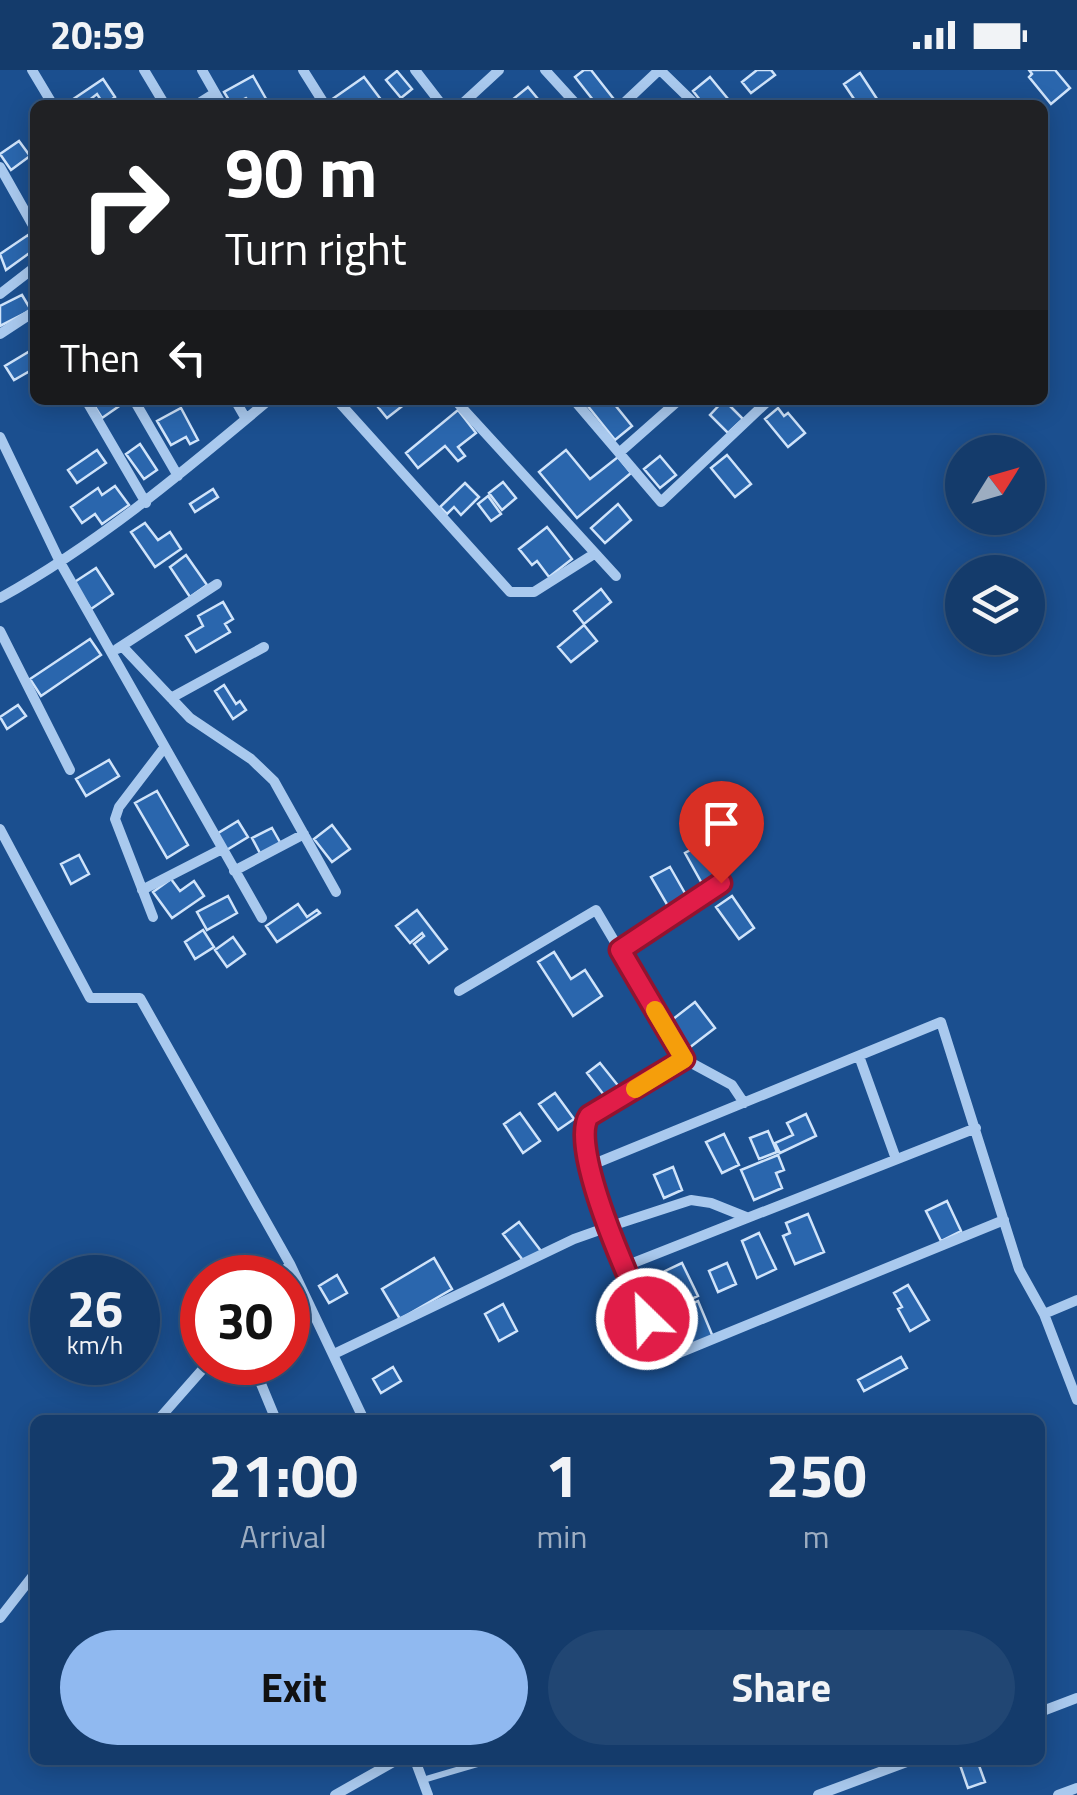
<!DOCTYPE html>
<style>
body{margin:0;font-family:"Titillium Web",sans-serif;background:#214673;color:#f1f3f6;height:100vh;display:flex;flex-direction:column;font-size:38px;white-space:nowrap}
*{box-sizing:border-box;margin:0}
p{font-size:32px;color:#9dadc1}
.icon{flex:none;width:55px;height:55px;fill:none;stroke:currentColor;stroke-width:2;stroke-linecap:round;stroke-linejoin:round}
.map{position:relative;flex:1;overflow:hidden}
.sheet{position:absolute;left:30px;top:1345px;width:1015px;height:350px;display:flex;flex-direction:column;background:#143b6b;border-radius:15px;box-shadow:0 5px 25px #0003,0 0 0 2px #33557e}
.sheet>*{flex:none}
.hud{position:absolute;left:30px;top:30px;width:1018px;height:305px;border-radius:15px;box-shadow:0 5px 25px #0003,0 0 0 2px #33557e;background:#202124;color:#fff;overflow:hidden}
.needle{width:65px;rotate:53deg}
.buttons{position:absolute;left:945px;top:365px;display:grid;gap:20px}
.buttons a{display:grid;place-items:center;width:100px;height:100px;border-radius:50%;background:#143b6b;box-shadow:0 5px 25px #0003,0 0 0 2px #33557e;font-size:50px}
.speed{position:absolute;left:30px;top:1185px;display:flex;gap:20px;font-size:50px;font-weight:700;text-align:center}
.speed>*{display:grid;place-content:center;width:130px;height:130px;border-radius:50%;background:#143b6b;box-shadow:0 5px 25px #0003,0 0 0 2px #33557e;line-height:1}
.speed small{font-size:25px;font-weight:400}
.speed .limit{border:15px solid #d22;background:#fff;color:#111}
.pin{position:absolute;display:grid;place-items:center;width:85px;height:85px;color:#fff;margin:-102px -42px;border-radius:50% 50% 50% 0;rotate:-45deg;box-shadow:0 0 10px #0007}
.pin .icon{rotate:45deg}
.me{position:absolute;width:110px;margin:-55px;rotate:336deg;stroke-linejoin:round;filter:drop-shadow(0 0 8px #0008)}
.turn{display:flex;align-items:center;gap:35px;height:210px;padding:0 30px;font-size:45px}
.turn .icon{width:130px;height:130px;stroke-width:2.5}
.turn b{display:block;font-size:70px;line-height:85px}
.then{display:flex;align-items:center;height:95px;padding:0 30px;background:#0003;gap:20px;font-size:38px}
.eta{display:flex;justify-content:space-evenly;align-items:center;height:170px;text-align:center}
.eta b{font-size:60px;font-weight:700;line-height:70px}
.primary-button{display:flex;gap:20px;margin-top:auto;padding:20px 30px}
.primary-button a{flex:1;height:115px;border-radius:60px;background:#90b9f0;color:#111;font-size:40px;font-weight:700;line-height:115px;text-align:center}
.primary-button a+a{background:#214673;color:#f1f3f6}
.status{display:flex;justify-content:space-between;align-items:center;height:70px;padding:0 50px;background:#143b6b;direction:ltr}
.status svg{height:28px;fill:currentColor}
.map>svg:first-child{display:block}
</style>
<div class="status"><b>20:59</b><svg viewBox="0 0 49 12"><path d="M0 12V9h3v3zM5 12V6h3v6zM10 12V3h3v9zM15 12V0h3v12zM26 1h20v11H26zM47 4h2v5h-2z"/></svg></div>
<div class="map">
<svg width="1077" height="1725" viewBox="0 0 1077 1725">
<rect width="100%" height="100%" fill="#1b4f8f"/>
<!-- building -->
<path fill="#2a66ad" stroke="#cfe3fa" stroke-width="2.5" d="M584 0H591L613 28 604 35H597L575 7Z
M757 0H771L775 5 751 23 742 12Z
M1029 0H1055L1070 18 1051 34 1029 7 1032 4Z
M397 1 412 19 401 28 386 10Z
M860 3 881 35H858L844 14Z
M253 6 269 34 252 35 246 28 232 35 224 22Z
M364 7 385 35H335L331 30Z
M710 7 733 35H704L693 21Z
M103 9 115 27 104 35 97 24 83 35 66 34Z
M528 17 543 35H517L512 30Z
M19 71 30 86 11 100 0 84Z
M28 165 35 179 6 200 0 184Z
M22 225 31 240 0 256V236Z
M35 278V298L14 310 5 296Z
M95 330H128L102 348 92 332Z
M387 330H410L387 348 378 337Z
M583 330H611L632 356 615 370Z
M724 330 743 349 728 363 710 345Z
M181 338 198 370 190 374 186 367 171 375 157 351Z
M778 338 784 346 788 343 805 363 788 377 765 349Z
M458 340 476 363 458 377 465 386 458 391 445 376 418 398 406 383Z
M140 374 157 400 144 409 126 384Z
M97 380 106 393 77 413 68 400Z
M566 380 590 409 618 387 631 403 577 448 539 402Z
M727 385 751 414 735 427 711 398Z
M660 386 676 405 660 418 644 399Z
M503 412 516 428 502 440 489 423Z
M465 413 479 427 461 445 454 437 447 444 440 437Z
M115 416 129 435 102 454 95 444 82 453 71 437 98 418 102 425Z
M213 419 218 427 195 442 190 434Z
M488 426 501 444 491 451 478 434Z
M618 434 631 450 605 473 591 458Z
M145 453 158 470 170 462 181 479 155 497 131 462Z
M547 457 572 489 549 507 537 491 532 495 519 479Z
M186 485 207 515 190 527 170 497Z
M96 498 113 524 91 539 73 513Z
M601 519 611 532 584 554 574 541Z
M223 532 233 549 225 554 230 562 196 582 186 566 203 556 198 546Z
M584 555 597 571 571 592 558 577Z
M90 569 101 585 41 626 30 609Z
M224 615 236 634 240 631 246 640 233 649 215 621Z
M18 635 26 646 7 659 0 647Z
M109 690 119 706 86 726 76 709Z
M157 721 188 775 167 788 135 733Z
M708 741 717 754 723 750 734 765 709 783 689 755Z
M238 751 248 767 225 781 215 765Z
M332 755 350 779 332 792 314 769Z
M272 758 281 774 261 785 252 768Z
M701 774 720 808 704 817 685 783Z
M79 785 89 804 71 814 61 794Z
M670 797 690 832 672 843 651 807Z
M171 809 180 821 194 811 204 826 172 848 153 822Z
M228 826 237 843 207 860 197 842Z
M732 826 754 858 739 869 716 837Z
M298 834 307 847 317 840 320 843 277 872 266 856Z
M417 840 447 879 429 893 414 874 424 866 422 863 410 873 396 856Z
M203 860 214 877 195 889 185 872Z
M233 867 245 884 227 897 215 880Z
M554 882 571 909 585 900 602 926 573 946 538 892Z
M695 932 715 958 689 978 668 953Z
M600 993 620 1018 607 1029 587 1003Z
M555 1023 574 1049 558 1060 539 1034Z
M520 1043 540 1071 523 1083 504 1054Z
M806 1044 816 1066 780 1083 775 1073 793 1065 787 1053Z
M768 1061 777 1082 759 1089 750 1068Z
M724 1064 739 1095 722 1103 706 1072Z
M778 1085 784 1100 776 1103 782 1118 754 1130 741 1100Z
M673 1097 682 1120 664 1128 654 1105Z
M947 1131 961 1161 941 1171 926 1141Z
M808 1144 824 1182 795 1194 783 1166 790 1163 786 1153Z
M519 1152 541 1181 525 1193 503 1164Z
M759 1163 776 1199 757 1208 742 1171Z
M434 1188 452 1219 400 1249 382 1219Z
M682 1193 698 1226 681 1234 665 1201Z
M727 1193 736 1214 718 1222 709 1201Z
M337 1205 347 1223 329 1233 319 1216Z
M908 1215 929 1250 910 1261 898 1239 902 1237 894 1223Z
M698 1231 713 1267 693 1275 678 1239Z
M503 1234 517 1261 499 1271 485 1244Z
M901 1287 907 1298 864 1321 858 1310Z
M393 1297 401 1311 381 1323 373 1309Z
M970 1690H977L985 1712 968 1718 960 1695Z"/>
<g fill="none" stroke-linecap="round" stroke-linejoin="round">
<!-- service -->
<path stroke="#a9c9ee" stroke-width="6" d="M423 1710 491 1690"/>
<!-- minor -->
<path stroke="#a9c9ee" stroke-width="10" d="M32 0 53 35
M144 0 165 35
M202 0 222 35
M303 0 325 35
M415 0 442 35
M545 0 577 35
M660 0 696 35
M196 35 215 23
M461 35 499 0
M622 35 659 0
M0 97 35 159
M0 224 35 197
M0 264 35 241
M86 330 146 433
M134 330 178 406
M235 330 246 349
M337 330 510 522H534L594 484
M455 330 616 506
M574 330 661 432 769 330
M0 367 61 494 262 848
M619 383 679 330
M0 528C99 473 183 402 269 330
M0 561 70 700
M122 576 190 648 251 689 274 711 336 822
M117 579 217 514
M171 628 264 577
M0 759 90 928H140L290 1194 279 1208
M234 801 304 764
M142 820 222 779
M153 847 115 749 119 737 164 678
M620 880 721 813
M459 921 596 840 684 989 732 1015 744 1033
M859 986 896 1089
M589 1096 584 1054 589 1045 684 989
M746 1147 711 1133 691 1130 608 1157 623 1197 976 1058
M290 1194 364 1350
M623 1197 658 1275 663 1281 674 1285 1004 1150
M1044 1244 1077 1330
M334 1284 574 1169 608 1157 589 1096 941 952 1019 1199 1044 1244 1077 1230
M252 1292 276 1350
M158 1350 209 1292
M0 1548 35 1503
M1040 1642 1077 1628
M415 1690 428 1725
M335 1725 397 1690
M818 1725 912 1690
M1058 1725 1077 1718"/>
</g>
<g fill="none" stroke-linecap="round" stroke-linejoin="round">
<defs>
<path id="route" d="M647 1249C631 1214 568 1077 589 1046L684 989 620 880 721 813"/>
</defs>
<!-- route casing -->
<use href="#route" stroke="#92132f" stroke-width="25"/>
<!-- route -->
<use href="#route" stroke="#e11d48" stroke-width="18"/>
<!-- slow -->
<path stroke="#f59e0b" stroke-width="18" d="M635 1019 684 989 655 940"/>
</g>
</svg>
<div class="buttons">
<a><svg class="needle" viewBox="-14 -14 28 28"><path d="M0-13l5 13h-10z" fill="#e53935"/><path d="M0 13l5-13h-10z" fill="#9dadc1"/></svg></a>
<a><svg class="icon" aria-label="layers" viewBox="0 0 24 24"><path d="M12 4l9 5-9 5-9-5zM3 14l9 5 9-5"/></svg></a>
</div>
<div class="speed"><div>26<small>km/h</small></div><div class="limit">30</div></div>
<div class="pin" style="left:721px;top:813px;background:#d93025"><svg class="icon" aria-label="arrive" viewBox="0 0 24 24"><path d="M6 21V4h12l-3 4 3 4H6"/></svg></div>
<svg class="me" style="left:647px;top:1249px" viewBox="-20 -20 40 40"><circle r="17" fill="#e11d48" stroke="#fff" stroke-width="3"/><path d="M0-11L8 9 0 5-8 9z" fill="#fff"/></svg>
<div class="hud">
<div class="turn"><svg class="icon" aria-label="right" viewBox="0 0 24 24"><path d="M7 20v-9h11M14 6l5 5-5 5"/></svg><div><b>90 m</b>Turn right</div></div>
<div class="then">Then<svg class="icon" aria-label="left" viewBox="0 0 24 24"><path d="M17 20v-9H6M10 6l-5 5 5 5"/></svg></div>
</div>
<section class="sheet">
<div class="eta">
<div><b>21:00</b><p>Arrival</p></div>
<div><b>1</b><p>min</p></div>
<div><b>250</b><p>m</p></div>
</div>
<div class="primary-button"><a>Exit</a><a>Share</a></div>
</section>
</div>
